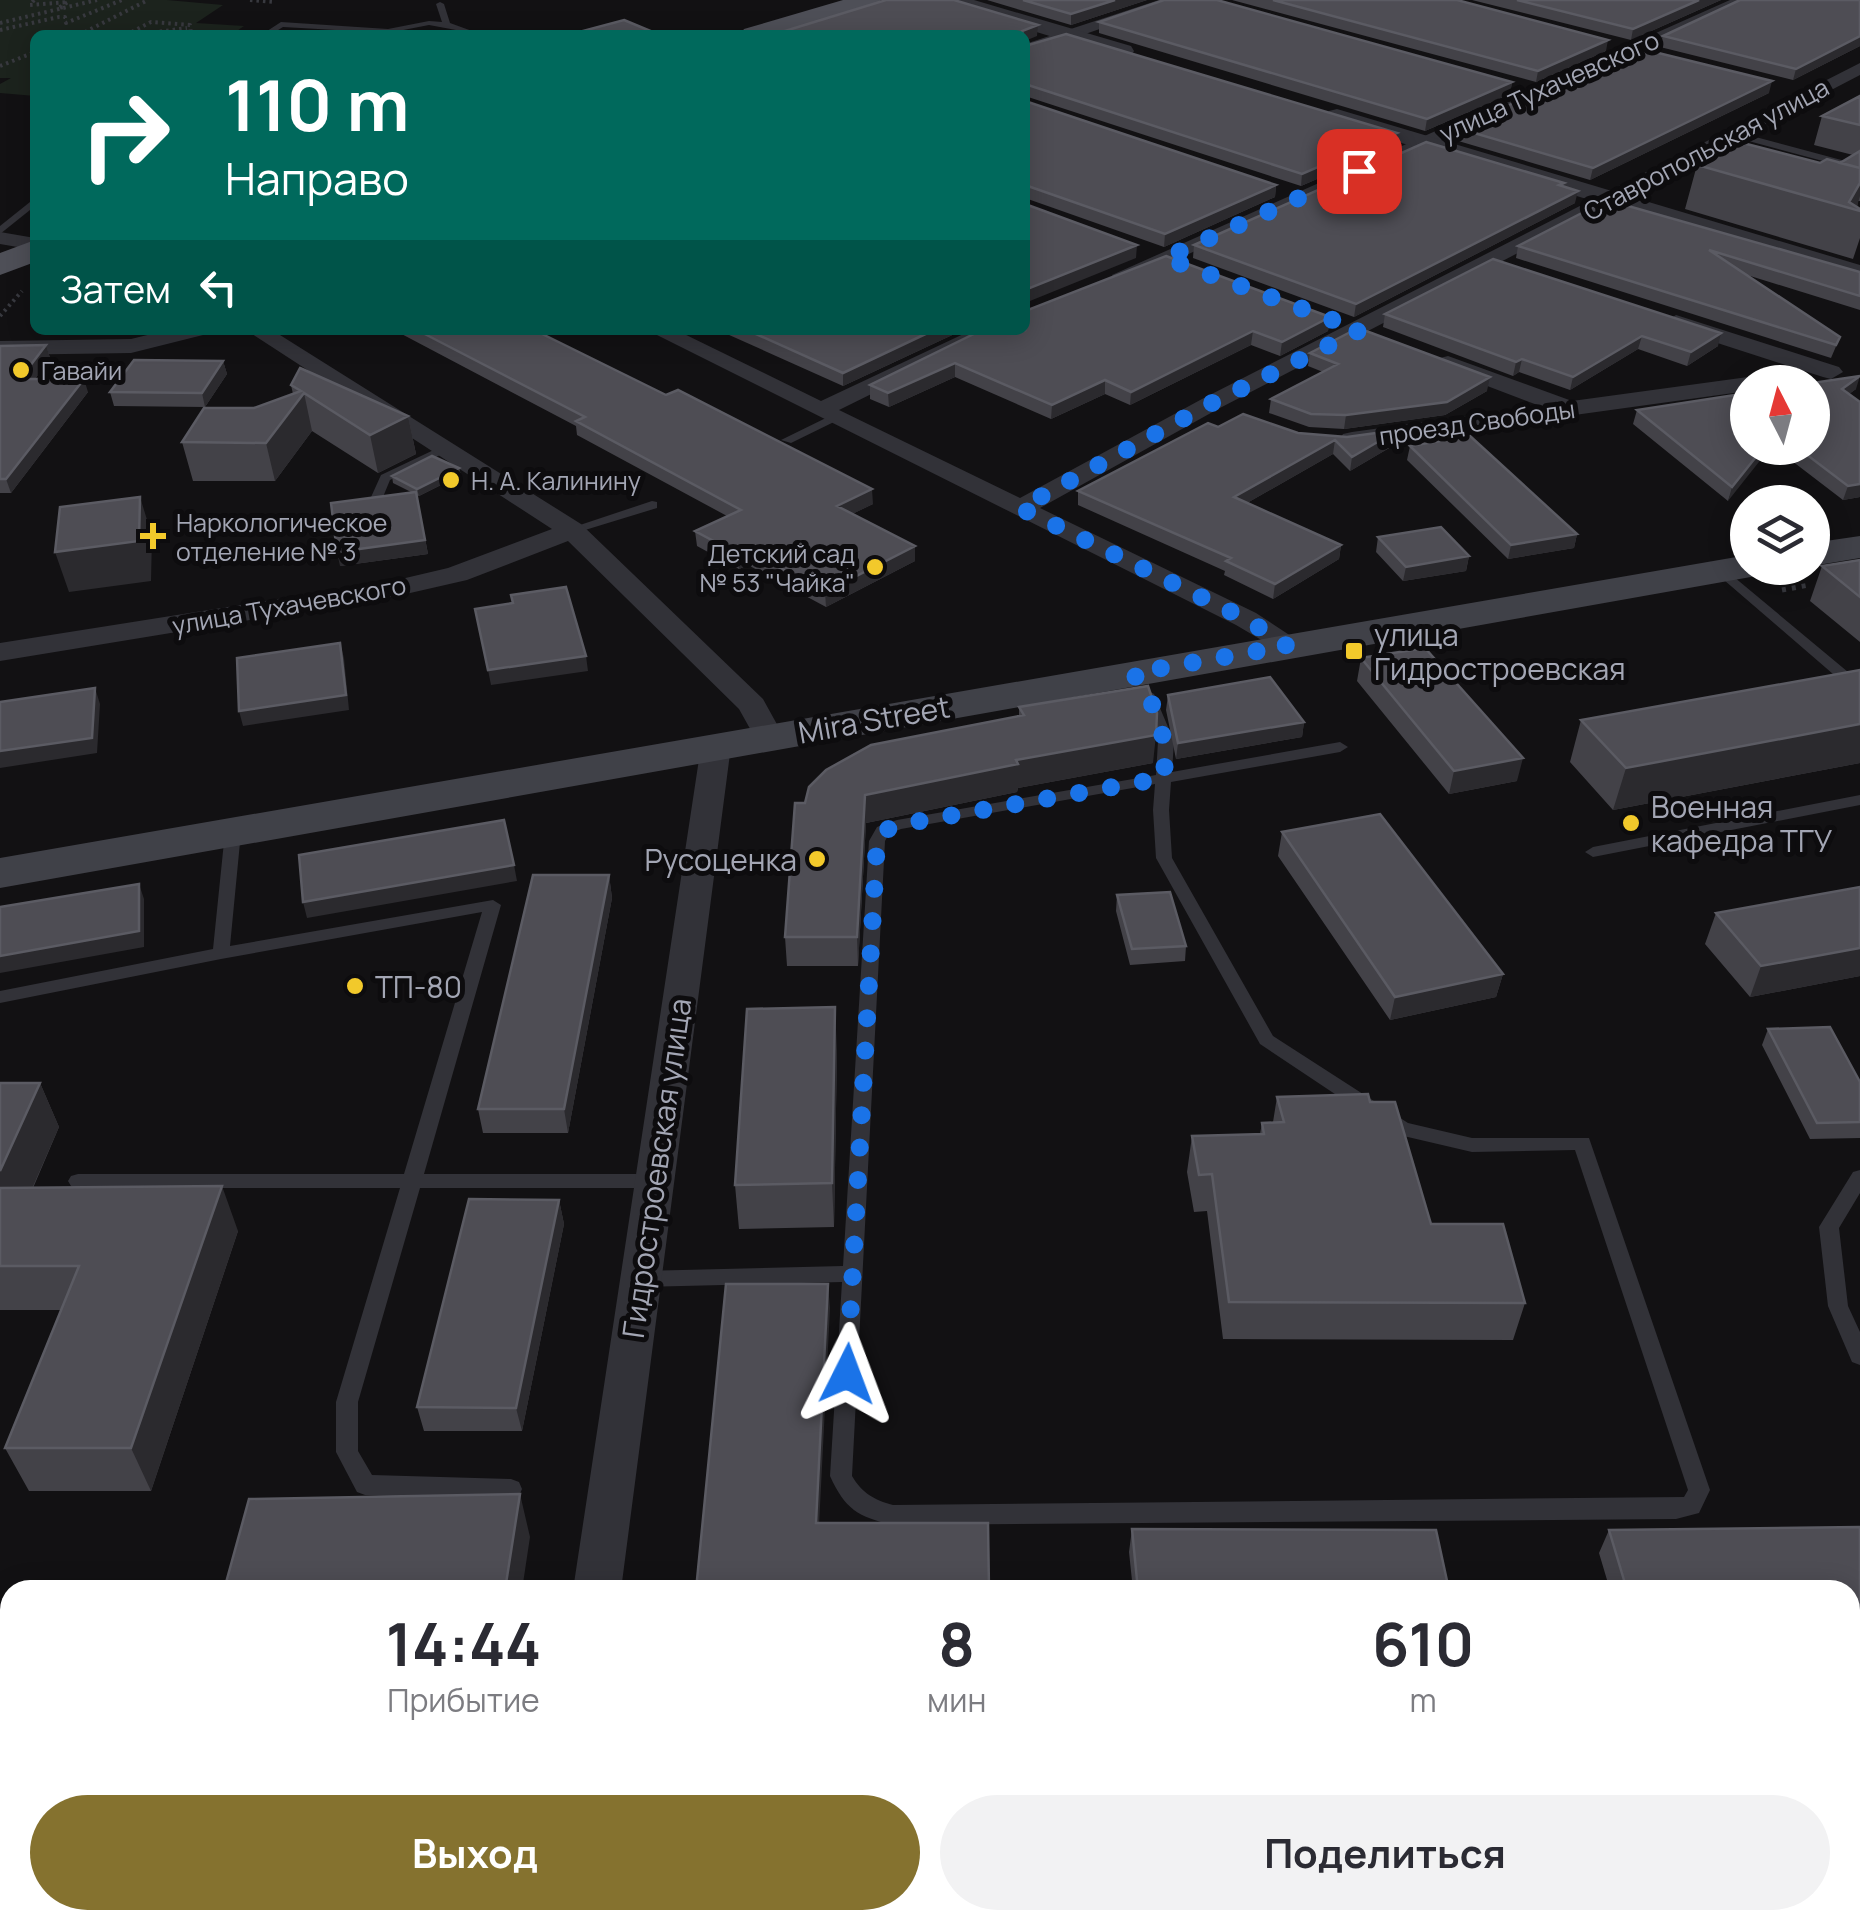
<!DOCTYPE html>
<html lang="ru">
<meta charset="utf-8">
<style>
body{margin:0;font-family:Manrope,sans-serif;background:#f2f2f3;color:#2b2b33;height:100vh;display:flex;flex-direction:column;font-size:38px;white-space:nowrap}
*{box-sizing:border-box;margin:0}
p{font-size:32px;color:#7c7c81}
.icon{flex:none;width:55px;height:55px;fill:none;stroke:currentColor;stroke-width:2;stroke-linecap:round;stroke-linejoin:round}
.map{position:relative;flex:1;overflow:hidden}
.side{position:absolute;left:0px;top:1580px;width:1860px;height:350px;display:flex;flex-direction:column;background:#fff;border-radius:30px 30px 0 0;box-shadow:0 5px 25px #0003}
.side>*{flex:none}
.guide{position:absolute;left:30px;top:30px;width:1000px;height:305px;border-radius:15px;box-shadow:0 5px 25px #0003;background:#00695c;color:#fff;overflow:hidden}
.needle{width:65px;rotate:354deg}
.controls{position:absolute;left:1730px;top:365px;display:grid;gap:20px}
.controls a{display:grid;place-items:center;width:100px;height:100px;border-radius:50%;background:#fff;box-shadow:0 5px 25px #0003;font-size:50px}
.pin{position:absolute;display:grid;place-items:center;width:85px;height:85px;color:#fff;margin:-42px;border-radius:20px;box-shadow:0 5px 15px #0006}
.me{position:absolute;width:110px;margin:-55px;rotate:3deg;stroke-linejoin:round;filter:drop-shadow(0 0 8px #0008)}
.turn{display:flex;align-items:center;gap:35px;height:210px;padding:0 30px;font-size:45px}
.turn .icon{width:130px;height:130px;stroke-width:2.5}
.turn b{display:block;font-size:70px;line-height:85px}
.then{display:flex;align-items:center;height:95px;padding:0 30px;background:#0003;gap:20px;font-size:38px}
.eta{display:flex;justify-content:space-evenly;align-items:center;height:170px;text-align:center}
.eta b{font-size:60px;font-weight:700;line-height:70px}
.button{display:flex;gap:20px;margin-top:auto;padding:20px 30px}
.button a{flex:1;height:115px;border-radius:60px;background:#85722f;color:#fff;font-size:40px;font-weight:700;line-height:115px;text-align:center}
.button a+a{background:#f2f2f3;color:#2b2b33}
.map>svg:first-child{display:block}
</style>
<div class="map">
<svg width="1860" height="1930" viewBox="0 0 1860 1930">
<rect width="100%" height="100%" fill="#121113"/>
<!-- green -->
<path fill="#1c231d" d="M0 0H167L223 5 196 23 244 26 231 35H35V96L0 93V84L11 78H0Z"/>
<g fill="none" stroke-linecap="round" stroke-linejoin="round">
<!-- path-far2 -->
<path stroke="#38393f" stroke-width="4" stroke-dasharray="2.5 4" stroke-linecap="butt" d="M34 0 30 5 68 2 58 8 64 7
M250 0 274 2
M0 23 97 0
M0 30 59 17H65L66 23 122 0
M79 35 148 0
M126 35 151 22 190 25 191 35
M134 35 187 28
M0 66 35 52
M0 316 22 291"/>
<!-- path-far1 -->
<path stroke="#38393f" stroke-width="5" stroke-dasharray="4 6" stroke-linecap="butt" d="M1782 590 1809 585"/>
<!-- path -->
<path stroke="#38393f" stroke-width="9" stroke-dasharray="6 10" stroke-linecap="butt" d="M609 1930 610 1920"/>
<!-- service -->
<path fill="#323238" fill-rule="evenodd" d="M440 2 444 4 450 23 483 35 429 25 388 33 283 27 270 35H261L281 22 388 29 429 21 442 22 436 4Z
M1733 131 1860 165V171L1730 136V132Z
M35 198V206L0 234V226Z
M832 415 842 418 791 443 781 440Z
M440 447 450 450 390 480 378 509H368L367 506 381 475Z
M652 501 657 502V508L572 534 565 530Z
M1722 567 1860 682V694L1855 693 1717 574 1715 571Z
M1147 690 1154 694 1174 741 1172 772 1340 742 1348 747 1340 752 1171 782 1169 810 1172 858 1273 1036 1408 1123 1472 1138H1589L1710 1490 1699 1513 1676 1519 893 1525C858 1517 845 1509 830 1476L842 1282 641 1287 634 1285 631 1279 634 1273 641 1271 843 1266 869 841 877 827 897 820 1156 775 1158 741 1140 694ZM1155 784 1153 810 1156 858 1260 1044 1395 1134 1472 1152 1575 1150 1688 1490 1684 1497 893 1505C874 1500 862 1493 852 1476L885 841 889 834 901 829Z
M1860 795V805L1593 857 1585 852 1593 847Z
M233 827 241 832 230 946 493 900 501 905 424 1174H654L661 1176 664 1181 661 1186 654 1188H420L358 1402V1451L372 1475 511 1479 519 1482 522 1489 519 1496 511 1499 365 1495 357 1492 336 1452V1402L400 1188H78L71 1186 68 1181 71 1176 78 1174H404L482 912 221 959 0 1003V991L213 949 225 832Z
M1860 1170V1193L1839 1228 1848 1306 1860 1332V1365L1852 1362 1828 1306 1819 1227 1853 1172Z
M35 1920H61L59 1930H31Z
M1061 1920H1087L1088 1930H1060Z"/>
<!-- minor -->
<path fill="#323238" fill-rule="evenodd" d="M1159 0H1183L1025 55V44Z
M1730 0H1751L1131 280H1115L1112 275Z
M1860 63V75L1218 409 1040 508 1256 613 1297 640 1301 646 1297 652 1287 655 1236 625 647 330H676L821 401 972 330H1001L839 410 1020 498 1202 399Z
M0 232 35 238V250L0 244Z
M1676 315 1839 367 1843 372 1831 379 1823 377 1668 327 1665 322Z
M168 330H206L203 335 131 353 0 355V341L131 339Z
M246 330H272L581 524 763 699 784 737 780 743H758L739 709 568 541 467 580 397 596 0 661V643L397 580 448 568 552 529Z
M1448 356 1572 401 1748 377 1759 382H1748V391L1352 446 1343 444 1340 439 1343 434 1352 432 1540 406 1440 368 1436 363 1440 358Z
M716 737 727 739 731 746 621 1590H573L701 746 705 739Z
M1850 1704H1860V1752H1850Z
M0 1728H10V1776H0Z
M527 1920H581L580 1930H526Z"/>
<!-- tertiary -->
<path fill="#323238" fill-rule="evenodd" d="M942 0H974L1131 46 1134 51 1131 56H1115L945 4Z
M1337 109 1860 265V282L1329 121 1325 116 1329 111Z"/>
<!-- secondary -->
<path fill="#404148" fill-rule="evenodd" d="M1860 536V558L1812 566V543Z
M1748 555V568H1767L1762 575 0 888V858Z"/>
<!-- primary -->
<path fill="#4e4f57" fill-rule="evenodd" d="M843 0H881L878 5 780 35H740L744 29Z
M35 240V262L0 275V253Z"/>
</g>
<!-- wall -->
<path fill="#434248" d="M987 0H1147L1071 25Z
M1232 0H1457L1606 51 1536 82Z
M1472 0H1721L1631 40Z
M1860 0V46L1793 80 1660 47 1663 36Z
M1099 22 1512 82 1510 94 1425 131 1099 33Z
M1025 46 1397 133 1395 145 1301 186 1025 96Z
M1769 93 1590 180 1455 140 1457 128Z
M1860 96V201H1858L1857 207 1860 209V238L1853 259 1685 209 1697 165 1840 163 1853 155 1814 145 1822 116Z
M1025 101 1276 185 1275 197 1164 247 1025 198Z
M1564 183 1563 187 1575 203 1354 317 1193 258 1194 245Z
M1607 200 1860 272V310L1747 275 1840 337 1831 358 1516 258 1518 246Z
M1493 259 1718 346 1687 366 1638 349 1570 390 1519 372 1513 376 1383 327 1385 314Z
M1330 317 1328 331 1280 356 1251 345 1130 405 1105 394 1051 419 955 377 889 407 870 399V385L982 330Z
M394 330H534L873 504 852 514 915 546V561L826 607 748 565 739 569 697 546 695 531 727 516 577 435 576 426Z
M718 330H963L843 386Z
M46 345 50 358 35 379 88 392 11 493H0V346Z
M1310 353 1487 391 1445 415 1344 429 1309 427 1269 413 1271 399 1323 372 1308 366Z
M223 361 227 374 205 407 114 406 110 392Z
M1812 383 1856 389 1849 394 1860 402V497L1843 500 1775 448H1812Z
M291 385 408 416 416 454 378 473 312 431 275 481H193L182 442 254 408 293 394Z
M1637 410 1748 448 1728 501 1633 424Z
M1218 427 1347 437 1398 430 1396 444 1350 471 1333 454 1247 503 1341 545 1339 559 1273 599 1224 575 1225 571 1078 505V491Z
M1410 446 1577 534 1574 548 1508 559 1407 460Z
M459 468 461 475 419 496 417 495 428 554 340 566 411 492 393 483 392 476Z
M1378 537 1469 556 1466 571 1403 581 1376 552Z
M1860 560V642L1810 601 1822 566Z
M1361 658 1517 781 1449 794 1357 681Z
M1860 670V763L1613 810 1570 762 1581 720Z
M1168 695 1304 722 1302 737 1176 759 1166 710Z
M1019 707 1153 763 1018 788 1017 792 866 823 858 966H787L785 937 805 803 1019 716Z
M1282 832 1503 974 1496 997 1390 1020 1278 856Z
M609 875 612 898 568 1133H483L478 1109Z
M1860 887V976L1750 997 1705 944 1716 913Z
M1117 895 1186 946 1185 961 1130 965 1116 911Z
M1768 1029 1860 1082V1138L1810 1139 1762 1045Z
M837 1051 834 1227 739 1229 735 1185Z
M0 1083H40L59 1127 33 1188 238 1231 151 1491H29L5 1448 61 1310H0Z
M1277 1097 1370 1102 1431 1224 1525 1303 1513 1340 1223 1339 1207 1211 1194 1212 1187 1172 1192 1136 1260 1134 1262 1123 1273 1122Z
M559 1200 564 1224 522 1431H424L417 1407Z
M1860 1527V1648H1850V1590H1610L1599 1553 1609 1530Z
M1132 1529 1449 1590H1133L1129 1552Z
M1192 1920H1850L1860 1930H1192Z"/>
<!-- shaded-wall -->
<path fill="#2b2a2e" d="M1115 0H1147L1071 25V14Z
M1699 0H1721L1631 40 1633 29Z
M1038 25 1037 36 1025 41V35H1022V31Z
M1860 36V46L1793 80 1796 69Z
M1608 40 1606 51 1536 82 1538 71Z
M1772 81 1769 93 1590 180 1593 168Z
M1512 82 1510 94 1425 131 1427 119Z
M1397 133 1395 145 1301 186 1302 174Z
M1860 183V196L1856 210 1849 202Z
M1276 185 1275 197 1164 247 1165 234Z
M1578 191 1575 203 1354 317 1356 304Z
M1137 245 1136 258 1025 303V290Z
M1330 317 1328 331 1280 356 1282 342Z
M934 330H963L843 386V373Z
M1253 331 1251 345 1130 405 1131 392Z
M1721 333 1718 346 1687 366 1691 352Z
M1642 336 1638 349 1570 390 1573 377Z
M46 345 50 358 25 393 20 379Z
M1522 359 1519 372 1513 376 1516 362Z
M223 361 227 374 205 407 202 393Z
M955 363V377L889 407 888 393Z
M1860 376 1856 389 1837 403 1842 389Z
M1490 377 1487 391 1445 415 1344 429 1346 415Z
M84 379 88 392 11 493 6 479Z
M1105 380V394L1051 419 1052 405Z
M304 393 312 431 275 481 266 443Z
M408 416 416 454 378 473 370 435Z
M1398 430 1396 444 1350 471 1352 457Z
M1335 440 1333 454 1233 511 1234 497Z
M1763 448H1770L1728 501 1732 487Z
M459 468 461 475 419 496 417 489Z
M1860 484V497L1843 500 1848 486Z
M872 489 873 504 838 521 837 506Z
M416 492 428 554 340 566 337 552Z
M140 497 152 536 151 581 69 592 55 552Z
M1577 534 1574 548 1508 559 1511 545Z
M1341 545 1339 559 1273 599 1275 584Z
M915 546V561L826 607 825 592Z
M747 550 748 565 739 569 738 554Z
M1469 556 1466 571 1403 581 1406 567Z
M340 643 344 658 349 710 243 726 239 711Z
M586 656 588 671 491 685 488 670Z
M95 688 100 704 97 753 0 768V751Z
M1304 722 1302 737 1176 759 1178 743Z
M1860 724V763L1613 810 1626 768Z
M1156 735 1153 763 1018 788 1017 792 866 823 858 966 857 937 865 795 1016 760Z
M1523 758 1517 781 1449 794 1454 771Z
M514 865 517 881 307 918 303 902Z
M609 875 612 898 568 1133 564 1109Z
M139 884 144 899V947L0 973V956Z
M1860 948V976L1750 997 1761 966Z
M1503 974 1496 997 1390 1020 1395 997Z
M835 1007 837 1051 834 1227 832 1183Z
M40 1083 59 1127 13 1232 0 1205V1171Z
M222 1186 238 1231 151 1491 131 1448Z
M559 1200 564 1224 522 1431 516 1408Z
M828 1284 830 1308 818 1546 816 1523Z
M520 1494 530 1537 522 1590H505Z
M418 1920H426L424 1930H416Z"/>
<!-- building -->
<path fill="#4e4d54" stroke="#5b5b63" stroke-width="2.5" d="M886 0H954L1038 25 1022 31 1023 35H772Z
M1023 0H1115L1071 14Z
M1164 0H1217L1512 82 1427 119 1099 22Z
M1273 0H1457L1608 40 1538 71Z
M1517 0H1699L1633 29Z
M1740 0H1860V36L1796 69 1663 36Z
M624 20 660 35H568Z
M1066 34 1397 133 1302 174 1025 84V46Z
M1638 48 1772 81 1593 168 1457 128Z
M1860 96V125L1822 116Z
M1025 101 1276 185 1165 234 1025 185Z
M1426 142 1564 183 1559 185 1578 191 1356 304 1194 245Z
M1739 142 1820 163 1827 159 1860 168V183L1849 202 1860 209V211L1697 165Z
M1860 151V168L1840 163Z
M1607 200 1860 272V296L1709 250 1840 337 1836 345 1518 246Z
M1025 204 1137 245 1025 290Z
M1166 256 1330 317 1282 342 1253 331 1131 392 1105 380 1052 405 955 363 888 393 870 385 982 330H1025V311Z
M1493 259 1721 333 1691 352 1642 336 1573 377 1522 359 1516 362 1385 314Z
M1358 328 1490 377 1447 402 1346 415 1311 414 1271 399 1338 364 1310 353Z
M417 330H534L666 395 678 390 872 489 837 506 915 546 825 592 747 550 738 554 695 531 741 510 576 421 585 417Z
M747 330H934L843 373Z
M46 345 20 379H84L6 479H0V346Z
M134 360 223 361 202 393 110 392Z
M300 368 408 416 370 435 304 393 266 443 182 442 204 408H254L301 391 291 385Z
M1860 376 1842 389 1860 402V484L1848 486 1798 448H1812V383Z
M1748 393V448H1763L1732 487 1637 410Z
M1243 414 1298 433 1347 437 1398 430 1352 457 1335 440 1234 497 1341 545 1275 584 1226 561 1231 558 1078 491 1208 423 1218 427Z
M1470 436 1577 534 1511 545 1410 446Z
M432 456 459 468 417 489 392 476Z
M416 492 425 540 337 552 331 503Z
M140 497 139 541 55 552 60 507Z
M1441 527 1469 556 1406 567 1378 537Z
M1860 560V597L1822 566Z
M566 587 586 656 488 670 475 609 513 603 511 595Z
M340 643 346 695 239 711 237 658Z
M1425 648 1523 758 1454 771 1361 658Z
M1860 670V724L1626 768 1581 720Z
M1270 677 1304 722 1178 743 1168 695Z
M1148 686 1157 713 1156 735 1016 760 1018 764 865 795 857 937H785L795 803H805L809 787 826 770 871 745 1024 715 1019 707Z
M95 688 92 738 0 751V702Z
M1380 814 1503 974 1395 997 1282 832Z
M504 820 514 865 303 902 299 855Z
M533 875H609L564 1109H478Z
M139 884V931L0 956V907Z
M1860 887V948L1761 966 1716 913Z
M1170 892 1186 946 1132 949 1117 895Z
M835 1007 832 1183 735 1185 747 1009Z
M1830 1027 1860 1082V1122L1817 1123 1768 1029Z
M0 1083H40L0 1171Z
M1368 1094 1370 1102H1395L1431 1224H1503L1525 1303 1229 1302 1212 1174 1199 1175 1192 1136 1264 1134 1262 1123 1284 1122 1277 1097Z
M222 1186 131 1448H5L79 1266H0V1188Z
M469 1199 559 1200 516 1408 417 1407Z
M726 1284H828L816 1523H988L989 1590H696Z
M520 1494 505 1590H224L249 1499Z
M1860 1527V1625L1850 1626V1590H1627L1609 1530Z
M1132 1529 1436 1530 1449 1590H1138Z
M1850 1864H1860V1930H1209L1208 1920H1850Z
M85 1920H418L416 1930H82Z
M665 1920H1014V1930H664Z"/>
<g fill="none" stroke-linecap="round" stroke-linejoin="round">
<!-- route -->
<path stroke="#1a73e8" stroke-width="18" stroke-dasharray="0 32.4" d="M847 1374 877 841 884 831 897 825 1164 778C1167 733 1159 710 1133 673L1287 646 1246 619 1020 508 1210 404 1360 330 1165 258 1359 171"/>
</g>
<!-- markers -->
<g fill="#f2c92b" stroke="#0d0c0e" stroke-width="4">
<circle cx="21" cy="370" r="10"/>
<circle cx="451" cy="480" r="10"/>
<path d="M148 521h10v10h10v10h-10v10h-10v-10h-10v-10h10z"/>
<circle cx="875" cy="567" r="10"/>
<rect x="1344" y="641" width="20" height="20" rx="5"/>
<circle cx="1631" cy="823" r="10"/>
<circle cx="817" cy="859" r="10"/>
<circle cx="355" cy="986" r="10"/>
</g>
<g text-anchor="middle" dominant-baseline="central" stroke-width="10" stroke-linejoin="round" paint-order="stroke">
<!-- far-street labels -->
<g font-size="25" fill="#a3a6b4" stroke="#0d0c0e">
<text transform="translate(1549 86) rotate(-24)">улица Тухачевского</text>
<text transform="translate(1706 149) rotate(-28)">Ставропольская улица</text>
<text transform="translate(1477 422) rotate(-8)">проезд Свободы</text>
<text transform="translate(289 605) rotate(-10)">улица Тухачевского</text>
</g>
<!-- far-poi labels -->
<g font-size="25" fill="#a3a6b4" stroke="#0d0c0e" text-anchor="start">
<text x="41" y="370">Гавайи</text>
<text x="471" y="480">Н. А. Калинину</text>
<text x="176" y="522">Наркологическое<tspan x="176" dy="29">отделение № 3</tspan></text>
<text x="855" y="553" text-anchor="end">Детский сад<tspan x="855" dy="29">№ 53 "Чайка"</tspan></text>
</g>
<!-- poi labels -->
<g font-size="30" fill="#a3a6b4" stroke="#0d0c0e" text-anchor="start">
<text x="1374" y="634">улица<tspan x="1374" dy="34">Гидростроевская</tspan></text>
<text x="1651" y="806">Военная<tspan x="1651" dy="34">кафедра ТГУ</tspan></text>
<text x="797" y="859" text-anchor="end">Русоценка</text>
<text x="375" y="986">ТП-80</text>
</g>
<!-- street labels -->
<g font-size="30" fill="#a3a6b4" stroke="#0d0c0e">
<text transform="translate(874 719) rotate(-10)">Mira Street</text>
<text transform="translate(656 1168) rotate(-82)">Гидростроевская улица</text>
</g>
</g>
</svg>
<div class="controls">
<a><svg class="needle" viewBox="-14 -14 28 28"><path d="M0-13l5 13h-10z" fill="#e53935"/><path d="M0 13l5-13h-10z" fill="#7c7c81"/></svg></a>
<a><svg class="icon" aria-label="layers" viewBox="0 0 24 24"><path d="M12 4l9 5-9 5-9-5zM3 14l9 5 9-5"/></svg></a>
</div>
<div class="pin" style="left:1359px;top:171px;background:#d93025"><svg class="icon" aria-label="arrive" viewBox="0 0 24 24"><path d="M6 21V4h12l-3 4 3 4H6"/></svg></div>
<svg class="me" style="left:847px;top:1374px" viewBox="-20 -20 40 40"><path d="M0-17L14 15 0 8-14 15z" fill="#1a73e8" stroke="#fff" stroke-width="4"/></svg>
<div class="guide">
<div class="turn"><svg class="icon" aria-label="right" viewBox="0 0 24 24"><path d="M7 20v-9h11M14 6l5 5-5 5"/></svg><div><b>110 m</b>Направо</div></div>
<div class="then">Затем<svg class="icon" aria-label="left" viewBox="0 0 24 24"><path d="M17 20v-9H6M10 6l-5 5 5 5"/></svg></div>
</div>
<section class="side">
<div class="eta">
<div><b>14:44</b><p>Прибытие</p></div>
<div><b>8</b><p>мин</p></div>
<div><b>610</b><p>m</p></div>
</div>
<div class="button"><a>Выход</a><a>Поделиться</a></div>
</section>
</div>
